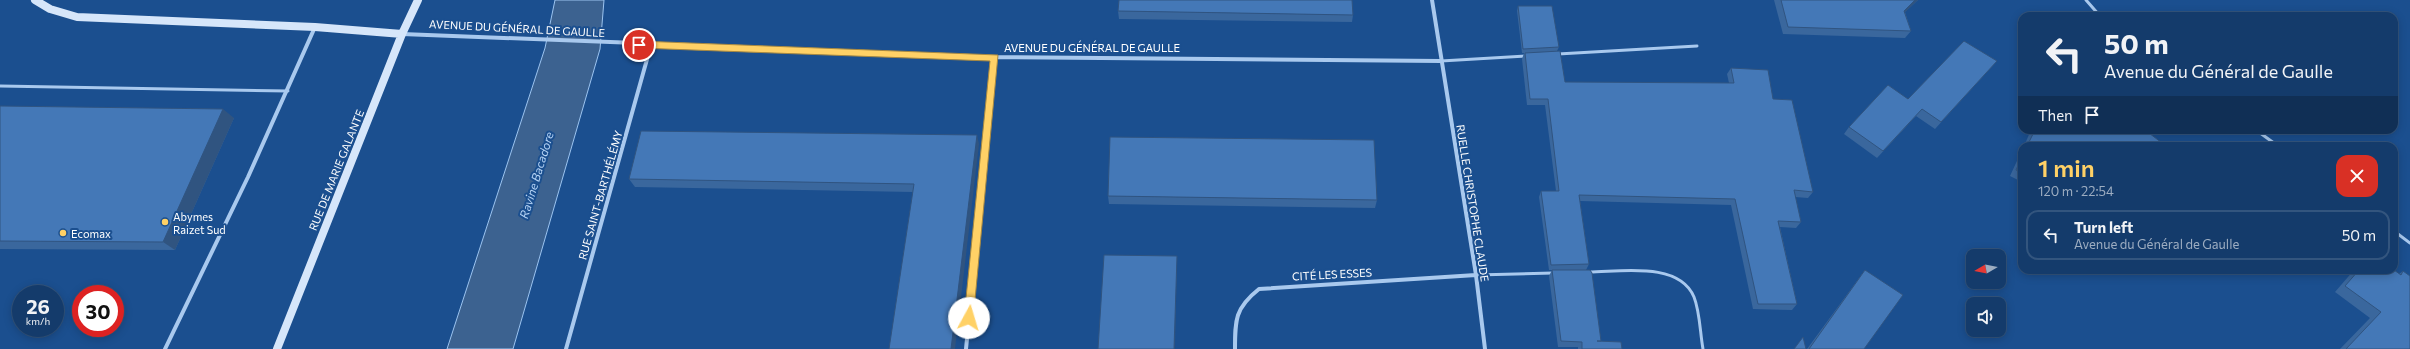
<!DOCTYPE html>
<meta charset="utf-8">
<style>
body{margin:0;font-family:Commissioner,sans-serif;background:#214673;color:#f1f3f6;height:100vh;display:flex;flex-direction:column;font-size:15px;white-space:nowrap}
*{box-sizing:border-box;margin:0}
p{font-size:13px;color:#9dadc1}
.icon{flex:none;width:22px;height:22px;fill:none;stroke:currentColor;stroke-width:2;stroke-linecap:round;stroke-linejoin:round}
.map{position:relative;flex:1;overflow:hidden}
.side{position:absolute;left:2018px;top:142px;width:380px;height:132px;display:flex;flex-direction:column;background:#143b6b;border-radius:12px;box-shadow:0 2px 10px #0003,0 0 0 1px #33557e}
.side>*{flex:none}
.banner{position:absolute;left:2018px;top:12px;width:380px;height:122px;border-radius:12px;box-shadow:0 2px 10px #0003,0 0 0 1px #33557e;background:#143b6b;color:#f1f3f6;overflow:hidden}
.needle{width:26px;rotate:260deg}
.tools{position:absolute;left:1966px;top:249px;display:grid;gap:8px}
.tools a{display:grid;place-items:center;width:40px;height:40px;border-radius:8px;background:#143b6b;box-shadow:0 2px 10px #0003,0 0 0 1px #33557e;font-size:20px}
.speed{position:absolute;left:12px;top:285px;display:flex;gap:8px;font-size:20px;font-weight:700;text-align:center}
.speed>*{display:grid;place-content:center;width:52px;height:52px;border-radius:50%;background:#143b6b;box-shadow:0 2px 10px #0003,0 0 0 1px #33557e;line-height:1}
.speed small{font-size:10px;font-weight:400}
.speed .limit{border:6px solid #d22;background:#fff;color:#111}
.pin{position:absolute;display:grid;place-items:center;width:34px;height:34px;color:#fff;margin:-17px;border:2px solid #fff;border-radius:50%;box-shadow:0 1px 4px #0007}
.me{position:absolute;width:44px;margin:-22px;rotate:6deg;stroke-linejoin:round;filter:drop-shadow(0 0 3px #0008)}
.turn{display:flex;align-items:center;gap:14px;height:84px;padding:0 20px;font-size:18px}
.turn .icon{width:52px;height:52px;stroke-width:2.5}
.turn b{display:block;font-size:28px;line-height:34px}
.then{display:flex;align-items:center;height:38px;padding:0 20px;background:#0003;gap:8px;font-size:15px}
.round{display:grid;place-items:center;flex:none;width:42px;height:42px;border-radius:12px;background:#214673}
.head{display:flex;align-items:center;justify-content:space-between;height:68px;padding:0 20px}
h1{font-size:24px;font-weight:600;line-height:30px;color:#ffd166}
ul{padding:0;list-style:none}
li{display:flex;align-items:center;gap:12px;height:50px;margin:0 8px 6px;padding:0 12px;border:2px solid #33557e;border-radius:12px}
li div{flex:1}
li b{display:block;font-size:15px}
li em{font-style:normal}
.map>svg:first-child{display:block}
</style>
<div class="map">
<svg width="2410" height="349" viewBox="0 0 2410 349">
<rect width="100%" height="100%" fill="#1b4f8f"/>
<!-- water -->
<path fill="#3c6290" stroke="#9cc4f0" d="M555 0H604L600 49 513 349H447L545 48Z"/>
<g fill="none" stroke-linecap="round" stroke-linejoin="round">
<!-- lane -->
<path stroke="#a9c9ee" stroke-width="3" d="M2086 0 2100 16
M1558 54 1697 46
M1441 61 1527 56
M0 86 288 91
M2256 130 2278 146
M2394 231 2410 243
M1589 272C1620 272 1679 261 1694 297 1700 312 1700 333 1703 349
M1476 275 1553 273"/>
<!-- street -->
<path stroke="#a9c9ee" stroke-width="4" d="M1432 0 1476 275 1485 349
M402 34 995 57 1441 61
M165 349 248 177 315 27
M566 349 651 45
M966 349 995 57
M1235 349C1235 320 1235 308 1259 289L1476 275"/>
<!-- secondary -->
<path stroke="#d6e6fa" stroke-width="8" d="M35 0 50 9 77 17 315 27 402 34
M277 349 402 34 418 0"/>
</g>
<!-- wall -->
<path fill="#3a679d" d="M1774 0H1918L1905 12 1911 31 1905 38 1783 34Z
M1518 6 1559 47 1557 51 1565 82 1729 83 1727 74 1731 68 1773 99 1813 192 1808 198 1795 197 1801 222 1796 228 1780 227 1797 304 1792 310 1753 309 1731 205 1580 201 1589 264 1586 270H1549L1539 197 1541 191H1556L1545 105H1527L1522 59 1524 53H1522L1517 11Z
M1118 11 1353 15 1352 22 1119 19Z
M1997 61 1935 129 1916 116 1877 158 1844 134 1849 127 1908 99Z
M0 106 234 118 175 250 0 249Z
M2031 130H2145L2166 146H2024Z
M979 144 913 192 635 187 629 179Z
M2022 150V182L2010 176Z
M1108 196 1377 200 1375 208 1109 204Z
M1552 270 1601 342 1622 349H1578V347H1558L1549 276Z
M1865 270 1864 349H1807L1862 274Z
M2159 270H2170L2165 274Z
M2182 270H2198L2191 275Z
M2354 270H2394L2399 274 2403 271 2410 349H2340L2370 318 2335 292Z"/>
<!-- shaded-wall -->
<path fill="#305480" d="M1915 0H1918L1899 18 1904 11Z
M223 109 234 118 175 250 163 242Z
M977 135 979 144 955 349H951Z
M1177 256 1175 349H1174Z"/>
<!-- building -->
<path fill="#4478b7" stroke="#305480" d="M1119 0H1352L1353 15 1118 11Z
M1781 0H1915L1904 11 1911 31 1788 27Z
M1518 6H1552L1559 47 1523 49Z
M1964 41 1997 61 1941 122 1922 109 1883 151 1849 127 1888 85 1908 99Z
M1560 51 1565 82 1734 83 1731 68 1768 70 1773 99 1792 100 1813 192 1794 190 1801 222 1778 221 1797 304H1758L1735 199 1579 195 1589 264 1551 265 1541 191H1559L1548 99H1530L1525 53Z
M0 106 223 109 163 242 0 241Z
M2035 130H2145L2166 146H2027Z
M641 131 977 135 951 349H889L914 184 629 179Z
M1110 137 1374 140 1377 200 1108 196Z
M2022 157V173L2016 170Z
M1104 255 1177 256 1174 349H1098Z
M1552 270H1590L1592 273 1601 341H1597L1621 342 1622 349H1582V342L1561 341Z
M1865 270 1903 295 1864 349H1809Z
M2359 270H2394L2401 275 2403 271 2410 276V349H2346L2381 312 2345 286Z
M1803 337 1806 349H1794Z"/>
<!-- route -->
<path fill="#ffd166" stroke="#a68842" d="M639 41 998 55 973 321 969 323 964 318 990 61 639 48 635 45Z"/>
<!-- markers -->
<g fill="#ffd166" stroke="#1b4f8f" stroke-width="1.5">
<circle cx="165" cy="222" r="4"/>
<circle cx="63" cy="233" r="4"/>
</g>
<g text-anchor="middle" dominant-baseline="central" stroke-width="4" stroke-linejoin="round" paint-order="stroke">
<!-- street labels -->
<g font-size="11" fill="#fff" stroke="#1b4f8f">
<text transform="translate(517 28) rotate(3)">AVENUE DU GÉNÉRAL DE GAULLE</text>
<text x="1092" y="47">AVENUE DU GÉNÉRAL DE GAULLE</text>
<text transform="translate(336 170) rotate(-68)">RUE DE MARIE GALANTE</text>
<text transform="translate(600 195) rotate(-74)">RUE SAINT-BARTHÉLÉMY</text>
<text transform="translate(1473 203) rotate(81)">RUELLE CHRISTOPHE CLAUDE</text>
<text transform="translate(1332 274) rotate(-3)">CITÉ LES ESSES</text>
</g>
<!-- poi labels -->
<g font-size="11" fill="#fff" stroke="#1b4f8f" text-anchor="start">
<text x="173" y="216">Abymes<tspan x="173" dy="13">Raizet Sud</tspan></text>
<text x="71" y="233">Ecomax</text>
</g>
<!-- water labels -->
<g font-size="12" font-style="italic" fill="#b5d3f5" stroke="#1b4f8f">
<text transform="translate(536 175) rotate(-73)">Ravine Bacadore</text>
</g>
</g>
</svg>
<div class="tools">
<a><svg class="needle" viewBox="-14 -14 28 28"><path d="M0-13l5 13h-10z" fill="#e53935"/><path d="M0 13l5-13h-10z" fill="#9dadc1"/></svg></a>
<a><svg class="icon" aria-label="sound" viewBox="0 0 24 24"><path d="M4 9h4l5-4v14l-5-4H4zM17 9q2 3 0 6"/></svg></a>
</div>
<div class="speed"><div>26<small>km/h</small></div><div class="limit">30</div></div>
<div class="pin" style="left:639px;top:45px;background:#d93025"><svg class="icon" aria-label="arrive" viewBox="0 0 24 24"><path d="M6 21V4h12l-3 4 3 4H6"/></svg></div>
<svg class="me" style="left:969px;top:318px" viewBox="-20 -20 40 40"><circle r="19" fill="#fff"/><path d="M0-13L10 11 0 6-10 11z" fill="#ffd166"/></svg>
<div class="banner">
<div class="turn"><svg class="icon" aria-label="left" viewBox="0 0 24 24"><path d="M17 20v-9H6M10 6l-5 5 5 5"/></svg><div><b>50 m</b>Avenue du Général de Gaulle</div></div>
<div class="then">Then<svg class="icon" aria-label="arrive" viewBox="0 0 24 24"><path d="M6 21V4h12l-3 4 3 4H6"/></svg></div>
</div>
<section class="side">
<div class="head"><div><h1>1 min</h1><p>120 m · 22:54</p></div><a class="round" style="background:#d93025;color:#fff"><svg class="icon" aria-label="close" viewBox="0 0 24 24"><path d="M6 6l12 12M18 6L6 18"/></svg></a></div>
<ul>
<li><svg class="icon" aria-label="left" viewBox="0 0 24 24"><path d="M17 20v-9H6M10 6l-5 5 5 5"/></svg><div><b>Turn left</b><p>Avenue du Général de Gaulle</p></div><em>50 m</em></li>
</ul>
</section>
</div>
